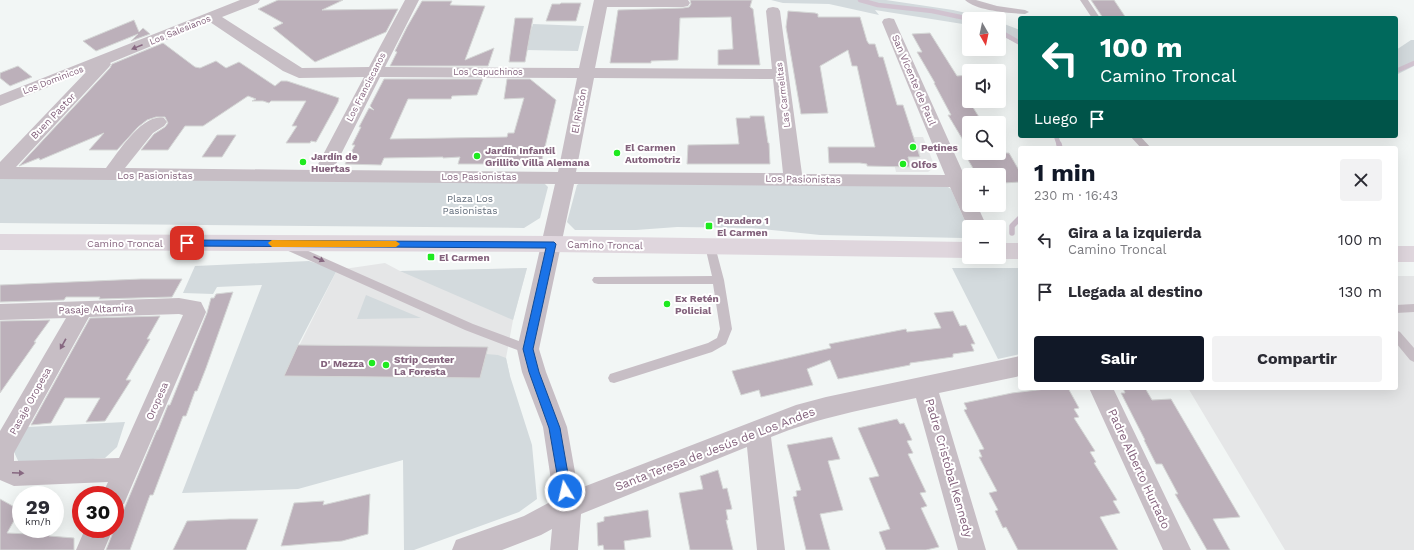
<!DOCTYPE html>
<html lang="es">
<meta charset="utf-8">
<style>
body{margin:0;font-family:"Work Sans",sans-serif;background:#f2f2f3;color:#2b2b33;height:100vh;display:flex;flex-direction:column;font-size:15px;white-space:nowrap}
*{box-sizing:border-box;margin:0}
p{font-size:13px;color:#7c7c81}
.icon{flex:none;width:22px;height:22px;fill:none;stroke:currentColor;stroke-width:2;stroke-linecap:round;stroke-linejoin:round}
.map{position:relative;flex:1;overflow:hidden}
.drawer{position:absolute;left:1018px;top:146px;width:380px;height:244px;display:flex;flex-direction:column;background:#fff;border-radius:4px;box-shadow:0 4px 16px #0002}
.drawer>*{flex:none}
.hud{position:absolute;left:1018px;top:16px;width:380px;height:122px;border-radius:4px;box-shadow:0 4px 16px #0002;background:#00695c;color:#fff;overflow:hidden}
.needle{width:26px;rotate:171deg}
.controls{position:absolute;left:962px;top:12px;display:grid;gap:8px}
.controls a{display:grid;place-items:center;width:44px;height:44px;border-radius:4px;background:#fff;box-shadow:0 4px 16px #0002;font-size:20px}
.speed{position:absolute;left:12px;top:486px;display:flex;gap:8px;font-size:20px;font-weight:700;text-align:center}
.speed>*{display:grid;place-content:center;width:52px;height:52px;border-radius:50%;background:#fff;box-shadow:0 4px 16px #0002;line-height:1}
.speed small{font-size:10px;font-weight:400}
.speed .limit{border:6px solid #d22;background:#fff;color:#111}
.pin{position:absolute;display:grid;place-items:center;width:34px;height:34px;color:#fff;margin:-17px;border-radius:8px;box-shadow:0 2px 6px #0006}
.me{position:absolute;width:44px;margin:-22px;rotate:351deg;stroke-linejoin:round;filter:drop-shadow(0 0 3px #0008)}
.turn{display:flex;align-items:center;gap:14px;height:84px;padding:0 16px;font-size:18px}
.turn .icon{width:52px;height:52px;stroke-width:2.5}
.turn b{display:block;font-size:28px;line-height:34px}
.then{display:flex;align-items:center;height:38px;padding:0 16px;background:#0003;gap:8px;font-size:15px}
.round{display:grid;place-items:center;flex:none;width:42px;height:42px;border-radius:4px;background:#f2f2f3}
.head{display:flex;align-items:center;justify-content:space-between;height:68px;padding:0 16px}
h1{font-size:24px;font-weight:700;line-height:30px;color:#111827}
.primary-button{display:flex;gap:8px;margin-top:auto;padding:8px 16px}
.primary-button a{flex:1;height:46px;border-radius:4px;background:#111827;color:#fff;font-size:16px;font-weight:700;line-height:46px;text-align:center}
.primary-button a+a{background:#f2f2f3;color:#2b2b33}
ul{padding:0;list-style:none}
li{display:flex;align-items:center;gap:12px;height:52px;padding:0 16px}
li div{flex:1}
li b{display:block;font-size:15px}
li em{font-style:normal}
.map>svg:first-child{display:block}
</style>
<div class="map">
<svg width="1414" height="550" viewBox="0 0 1414 550">
<rect width="100%" height="100%" fill="#f2f6f5"/>
<!-- built -->
<path fill="#e5e6e7" d="M888 137H923L935 167 928 172H896Z
M385 263 400 271 527 268 513 320 506 358 510 376 480 378 284 376 337 270Z
M1396 276H1414V550H1285L1188 388H1396Z"/>
<!-- green -->
<path fill="#d3dadd" d="M771 0H886L953 10 993 19H969V25L875 10 879 15 829 4 783 3Z
M999 22 1020 30V44L999 35Z
M533 24 584 26 578 51 525 50Z
M1411 40H1414V66L1396 75V50Z
M0 178 543 182 548 187 540 218 524 228 0 223Z
M583 181 942 183 951 189 968 228 963 238 820 235 751 228 677 227 636 230H575L567 222 577 185Z
M309 261 337 270 298 345 284 376 480 378 486 354 498 355 506 358 510 376 532 445 537 499 519 512 414 550H404L403 460 298 489 182 493 262 285 217 287 213 294 183 293 195 266Z
M527 268 513 320 400 271Z
M952 268H1020V354L998 359Z
M366 295 421 318 357 319Z
M125 422 117 447 105 458 20 465 14 452 27 427Z"/>
<g fill="none" stroke-linecap="round" stroke-linejoin="round">
<!-- stream-far1 -->
<path stroke="#d1c3d0" stroke-width="4.5" d="M860 0 878 5 932 11 970 19
M999 31 1020 43
M1396 71 1414 63
M1056 136 1059 145"/>
<!-- stream -->
<path stroke="#d1c3d0" stroke-width="5.5" d="M1059 144 1060 148
M1012 233V226L1020 218"/>
</g>
<!-- building -->
<path fill="#bcb0ba" stroke="#d5d7d6" d="M278 0H343L322 10 398 9 386 32 315 62 273 28 283 23 258 9Z
M690 0H752L750 7 753 9 760 65H718V50L733 49 731 17 680 18 678 60 651 61V63H610L618 10 683 8 689 7 691 4Z
M1091 0H1114L1126 18H1103Z
M422 1H452L450 5 485 6 465 60 494 48 488 66H390L397 52 395 51 407 27Z
M561 3H581L576 21H546L552 4H560Z
M788 11 815 13 818 14V17H860L867 41 869 44H875L879 57H883L897 105H903L920 157H908L911 167 867 166V164L860 163H829L828 147H875L857 66H852L848 50 820 66 828 113 801 114 786 27Z
M515 18H533L525 62H509Z
M134 20 139 32 143 28 150 34 131 41 138 34 96 51 83 41Z
M930 33 957 76 969 75V101L982 122 969 123V150L948 115H951L934 83H935L917 52H922L912 34Z
M163 43 195 67 200 68 216 61 226 68 239 62 275 86 281 81H287L339 98 338 102 316 142 311 141 310 143H286L297 126H292L306 101H271L269 103 263 101H252L256 99 248 96 203 126H185L168 150H141L154 134 165 127 168 123 165 117H156L147 120 138 127 117 150H89L104 133 40 160 39 158 19 166 110 68 112 64Z
M18 66 32 77 10 86 0 78V73Z
M384 79H483L477 95 452 96 451 99H408L390 139 507 137 508 133H514L524 98 504 99 507 79H530L556 100 541 164H458L460 157 443 158V157L384 158 381 165 345 164 355 145H352L361 127H359L369 108 374 110 370 106Z
M750 116H764L768 143H769L770 164H687L688 145 739 144 736 118H750Z
M217 135H236L222 157H202Z
M964 153H1009L1020 172V182L1003 183 999 175H977Z
M141 279H182L172 297 99 299 100 297H66L64 300 0 302V285Z
M233 292 206 368 197 391H195L186 416H183L153 495H150L130 550H106L120 515 122 514 157 430H158L168 405H170L207 313 211 298H214L216 294Z
M953 311 960 326 966 325 975 344H971L974 351 953 354V357L910 363V365L838 379 830 360 807 369 813 385 761 397 759 390 741 395 732 371 831 348 829 344 906 329 907 332 941 328 934 313Z
M160 316 147 339H150L126 380H131L105 421 86 422 100 398H65L51 423 31 425 90 318Z
M50 320 34 342H36L0 393V321Z
M298 345 488 347 480 378 284 376Z
M1054 388H1068L1079 408 1074 409 1079 417 1074 418 1095 451 1090 452 1096 462 1094 463 1117 500 1113 501 1120 513 1100 517 1118 550H1018L1006 527 1003 528 995 511 998 510 989 493 997 491 979 457H982L979 450 984 449 964 410 967 409 964 403 1012 393Z
M1123 388H1145L1152 400 1171 399 1240 517 1213 519 1230 550H1207L1175 494H1178L1162 464H1156L1144 440H1145L1121 393H1125Z
M897 419 900 424 904 423 912 440 907 441 913 453 908 454 926 492 920 493 927 506 921 508 939 547 926 550H886L879 532 890 529 869 478 879 476 858 428Z
M832 437 840 459 828 461 843 510 820 514 830 550H806L793 497 797 496 796 491 801 490 787 445Z
M718 470 723 489 727 488 732 509 726 510 728 520H726L733 550H690L679 493 703 489 700 476Z
M370 494 368 534 342 541 281 546 294 503 324 501 323 505Z
M0 499 20 510 7 533 50 535 49 536 74 538V550H0Z
M648 510 651 537 624 541 625 550H604L603 545 598 546 597 523 604 521V517Z
M230 519H258L246 550H173L187 521Z"/>
<g fill="none" stroke-linecap="round" stroke-linejoin="round">
<!-- lane -->
<path fill="#c7bec5" fill-rule="evenodd" d="M965 0H976L997 6 1025 10 1029 12 1025 14C1009 13 977 11 965 0Z
M1080 0H1088L1100 18H1092Z
M1130 136H1140L1151 148H1141Z
M288 242 473 324 532 346 534 349 532 352 528 354 465 330 284 249 283 246 284 243Z
M710 242 714 243 715 246 724 280 732 329 726 344 712 352 614 383 610 382 608 378 610 374 708 343 717 338 720 329 713 284H598L594 283 592 280 594 277 712 276 705 246 706 243Z
M1414 304V312L1396 313V305Z
M1396 330 1400 332 1414 348V362L1410 360 1396 343Z"/>
<!-- street -->
<path fill="#c7bec5" fill-rule="evenodd" d="M240 0H260L258 3 222 17 302 68 369 67 405 0H419L385 67 579 68 594 0H688L690 3 688 6 683 7H607L595 68 772 69 766 11 768 8 773 7 778 8 780 11 802 174 945 175 882 22 884 19 889 18 894 19 969 186V205H977L987 227H969V230L950 187 574 184 539 349 546 372 567 427 578 489 796 405 826 397 1020 356V376L939 393 986 550H958L916 398C866 409 820 417 771 437L785 550H757L747 447 581 514 578 550H550L552 529 541 535 502 550H452L456 540 524 516 554 500 543 427 522 372 517 349 555 184 0 179V162L86 72 0 106V95ZM210 22 283 71 299 78 364 77 315 170 125 168 153 133 164 126 167 122 164 118C142 113 118 153 106 168L16 167 109 67 111 64 110 63ZM380 77 577 78 558 172 333 170ZM594 78 773 79 783 173 576 172Z
M179 298 201 302 206 312 124 504 115 507V495H102L108 482 14 486 0 480V431L66 318 0 320V304ZM179 314 183 315 119 458 14 461V453L89 317Z
M1089 388H1113L1191 550H1163Z
M85 529H113L104 550H76Z"/>
<!-- primary -->
<path fill="#dfd6dd" fill-rule="evenodd" d="M0 234 551 236 969 242V257H971L969 258 551 252 0 250Z
M999 243H1020V259H999L993 257H999Z
M1396 246H1414V262H1396Z"/>
</g>
<!-- one-way arrows -->
<defs><path id="oneway-solid" d="M-6-.8H1V-3.2L6.5 0L1 3.2V.8H-6Z"/></defs>
<g fill="#876881">
<use href="#oneway-solid" transform="translate(137 47) rotate(158)"/>
<use href="#oneway-solid" transform="translate(319 259) rotate(24)"/>
<use href="#oneway-solid" transform="translate(63 344) rotate(119)"/>
<use href="#oneway-solid" transform="translate(18 473) rotate(2)"/>
</g>
<!-- route -->
<path fill="#1a73e8" stroke="#114b97" d="M187 240 554 242 556 244 533 349 539 372 560 428 571 491 569 495 565 497 561 495 560 491 549 428 529 372 523 349 546 248 187 246 183 243Z"/>
<!-- slow -->
<path fill="#f59e0b" d="M272 240 396 241 400 244 396 247H272L268 243Z"/>
<!-- markers -->
<g fill="#1eea1f" stroke="#fff" stroke-width="1.5">
<circle cx="913" cy="147" r="4"/>
<circle cx="617" cy="153" r="4"/>
<circle cx="477" cy="156" r="4"/>
<circle cx="303" cy="162" r="4"/>
<circle cx="903" cy="164" r="4"/>
<rect x="705" y="222" width="8" height="8" rx="2"/>
<rect x="427" y="253" width="8" height="8" rx="2"/>
<circle cx="667" cy="304" r="4"/>
<circle cx="372" cy="363" r="4"/>
<circle cx="386" cy="365" r="4"/>
</g>
<g text-anchor="middle" dominant-baseline="central" stroke-width="4" stroke-linejoin="round" paint-order="stroke">
<!-- far-street labels -->
<g font-size="9" fill="#84637d" stroke="#fff">
<text transform="translate(180 30) rotate(-22)">Los Salesianos</text>
<text x="488" y="72">Los Capuchinos</text>
<text transform="translate(53 80) rotate(-21)">Los Dominicos</text>
<text transform="translate(366 87) rotate(-63)">Los Franciscanos</text>
<text transform="translate(783 95) rotate(-97)">Las Carmelitas</text>
</g>
<!-- street labels -->
<g font-size="10" fill="#84637d" stroke="#fff">
<text transform="translate(914 80) rotate(67)">San Vicente de Paul</text>
<text transform="translate(579 111) rotate(-79)">El Rincón</text>
<text transform="translate(53 116) rotate(-46)">Buen Pastor</text>
<text x="155" y="175">Los Pasionistas</text>
<text x="479" y="176">Los Pasionistas</text>
<text transform="translate(803 179) rotate(1)">Los Pasionistas</text>
<text x="125" y="243">Camino Troncal</text>
<text transform="translate(605 245) rotate(1)">Camino Troncal</text>
<text transform="translate(96 309) rotate(-2)">Pasaje Altamira</text>
<text transform="translate(30 401) rotate(-61)">Pasaje Oropesa</text>
<text transform="translate(157 401) rotate(-66)">Oropesa</text>
</g>
<!-- poi labels -->
<g font-size="10" font-weight="bold" fill="#84637d" stroke="#fff" text-anchor="start">
<text x="625" y="147">El Carmen<tspan x="625" dy="12">Automotriz</tspan></text>
<text x="921" y="147">Petines</text>
<text x="485" y="150">Jardín Infantil<tspan x="485" dy="12">Grillito Villa Alemana</tspan></text>
<text x="311" y="156">Jardín de<tspan x="311" dy="12">Huertas</tspan></text>
<text x="911" y="164">Olfos</text>
<text x="717" y="220">Paradero 1<tspan x="717" dy="12">El Carmen</tspan></text>
<text x="439" y="257">El Carmen</text>
<text x="675" y="298">Ex Retén<tspan x="675" dy="12">Policial</tspan></text>
<text x="394" y="359">Strip Center<tspan x="394" dy="12">La Foresta</tspan></text>
<text x="364" y="363" text-anchor="end">D' Mezza</text>
</g>
<!-- park labels -->
<g font-size="10" fill="#626d7b" stroke="#fff">
<text x="470" y="198">Plaza Los<tspan x="470" dy="12">Pasionistas</tspan></text>
</g>
<!-- near-street labels -->
<g font-size="12" fill="#84637d" stroke="#fff">
<text transform="translate(715 449) rotate(-21)">Santa Teresa de Jesús de Los Andes</text>
<text transform="translate(949 468) rotate(74)">Padre Cristóbal Kennedy</text>
<text transform="translate(1139 469) rotate(65)">Padre Alberto Hurtado</text>
</g>
</g>
</svg>
<div class="controls">
<a><svg class="needle" viewBox="-14 -14 28 28"><path d="M0-13l5 13h-10z" fill="#e53935"/><path d="M0 13l5-13h-10z" fill="#7c7c81"/></svg></a>
<a><svg class="icon" aria-label="sound" viewBox="0 0 24 24"><path d="M4 9h4l5-4v14l-5-4H4zM17 9q2 3 0 6"/></svg></a>
<a><svg class="icon" aria-label="search" viewBox="0 0 24 24"><circle cx="10" cy="10" r="6"/><path d="M15 15l6 6"/></svg></a>
<a>+</a>
<a>−</a>
</div>
<div class="speed"><div>29<small>km/h</small></div><div class="limit">30</div></div>
<div class="pin" style="left:187px;top:243px;background:#d93025"><svg class="icon" aria-label="arrive" viewBox="0 0 24 24"><path d="M6 21V4h12l-3 4 3 4H6"/></svg></div>
<svg class="me" style="left:565px;top:491px" viewBox="-20 -20 40 40"><circle r="17" fill="#1a73e8" stroke="#fff" stroke-width="3"/><path d="M0-11L8 9 0 5-8 9z" fill="#fff"/></svg>
<div class="hud">
<div class="turn"><svg class="icon" aria-label="left" viewBox="0 0 24 24"><path d="M17 20v-9H6M10 6l-5 5 5 5"/></svg><div><b>100 m</b>Camino Troncal</div></div>
<div class="then">Luego<svg class="icon" aria-label="arrive" viewBox="0 0 24 24"><path d="M6 21V4h12l-3 4 3 4H6"/></svg></div>
</div>
<section class="drawer">
<div class="head"><div><h1>1 min</h1><p>230 m · 16:43</p></div><a class="round"><svg class="icon" aria-label="close" viewBox="0 0 24 24"><path d="M6 6l12 12M18 6L6 18"/></svg></a></div>
<ul>
<li><svg class="icon" aria-label="left" viewBox="0 0 24 24"><path d="M17 20v-9H6M10 6l-5 5 5 5"/></svg><div><b>Gira a la izquierda</b><p>Camino Troncal</p></div><em>100 m</em></li>
<li><svg class="icon" aria-label="arrive" viewBox="0 0 24 24"><path d="M6 21V4h12l-3 4 3 4H6"/></svg><div><b>Llegada al destino</b></div><em>130 m</em></li>
</ul>
<div class="primary-button"><a>Salir</a><a>Compartir</a></div>
</section>
</div>
